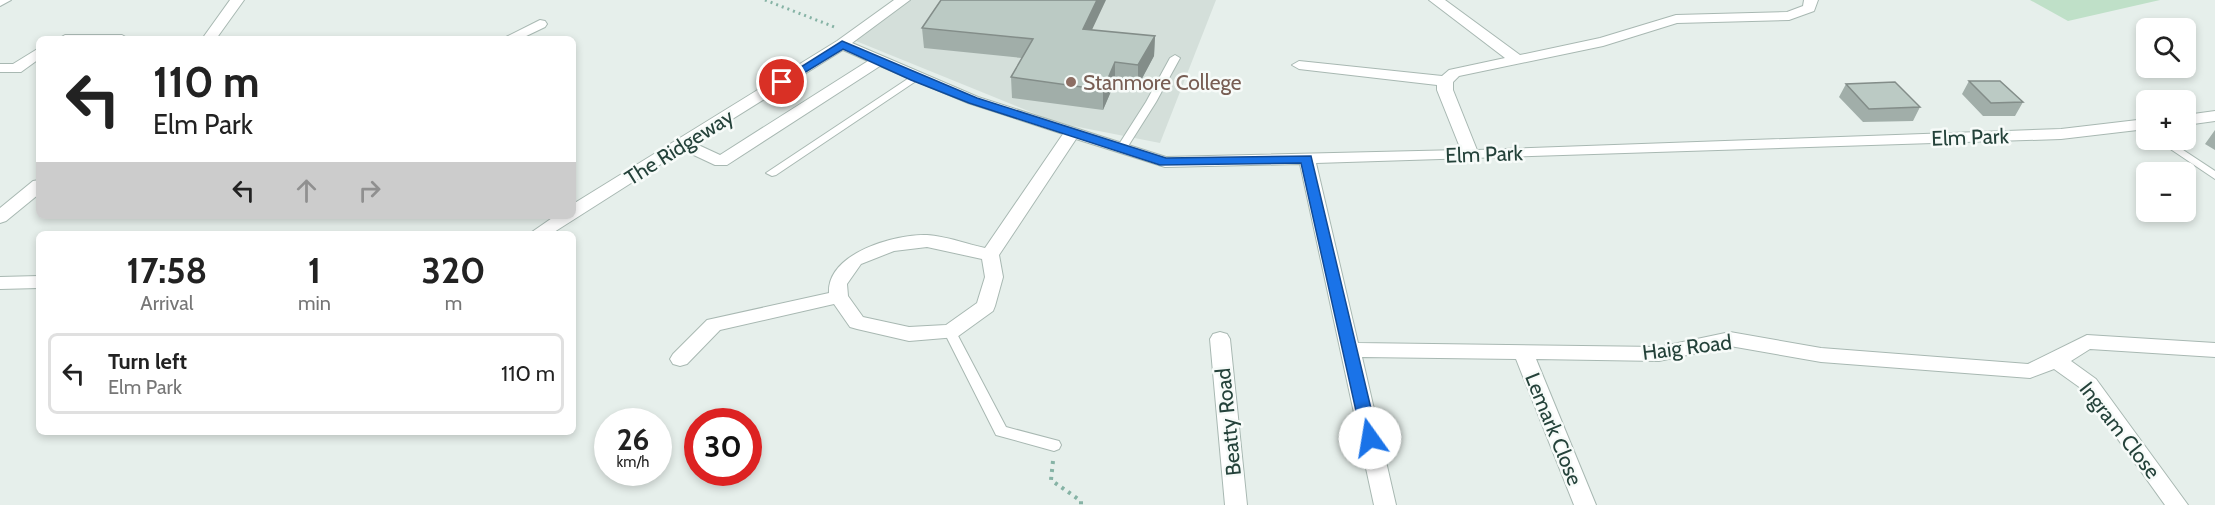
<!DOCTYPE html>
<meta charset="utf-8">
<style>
body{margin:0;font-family:Cabin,sans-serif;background:#f2f2f2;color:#222;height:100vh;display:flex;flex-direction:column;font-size:22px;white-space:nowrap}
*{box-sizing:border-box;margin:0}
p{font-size:20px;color:#767676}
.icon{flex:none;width:33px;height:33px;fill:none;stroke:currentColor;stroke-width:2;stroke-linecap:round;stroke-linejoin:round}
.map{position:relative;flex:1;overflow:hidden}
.panel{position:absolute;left:36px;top:231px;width:540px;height:204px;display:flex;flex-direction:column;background:#fff;border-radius:9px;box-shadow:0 3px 9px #0003}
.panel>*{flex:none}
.banner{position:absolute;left:36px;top:36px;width:540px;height:183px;border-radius:9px;box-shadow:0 3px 9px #0003;background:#fff;color:#222;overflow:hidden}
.tools{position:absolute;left:2136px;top:18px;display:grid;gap:12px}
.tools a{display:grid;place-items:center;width:60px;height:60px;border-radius:9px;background:#fff;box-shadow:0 3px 9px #0003;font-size:30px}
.speed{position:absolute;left:594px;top:408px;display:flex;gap:12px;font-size:30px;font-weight:700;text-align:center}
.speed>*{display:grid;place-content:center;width:78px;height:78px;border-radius:50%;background:#fff;box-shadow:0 3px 9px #0003;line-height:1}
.speed small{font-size:15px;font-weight:400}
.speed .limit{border:9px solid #d22;background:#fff;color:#111}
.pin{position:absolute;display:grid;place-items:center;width:51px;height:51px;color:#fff;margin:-26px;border:3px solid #fff;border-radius:50%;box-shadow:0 2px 6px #0007}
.me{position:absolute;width:66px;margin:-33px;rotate:347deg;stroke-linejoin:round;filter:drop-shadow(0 0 4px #0008)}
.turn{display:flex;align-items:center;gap:21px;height:126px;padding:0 18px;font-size:27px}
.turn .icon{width:78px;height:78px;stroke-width:2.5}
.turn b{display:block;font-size:42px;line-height:51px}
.lanes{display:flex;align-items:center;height:57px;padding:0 18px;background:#0003;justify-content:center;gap:30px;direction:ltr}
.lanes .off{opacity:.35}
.eta{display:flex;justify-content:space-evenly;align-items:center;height:102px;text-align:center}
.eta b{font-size:36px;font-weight:700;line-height:42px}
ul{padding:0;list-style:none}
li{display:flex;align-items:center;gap:18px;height:81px;margin:0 12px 9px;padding:0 6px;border:3px solid #e0e0e0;border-radius:9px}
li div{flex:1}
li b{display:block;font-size:22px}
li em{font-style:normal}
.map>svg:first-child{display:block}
</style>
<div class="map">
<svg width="2215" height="505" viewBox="0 0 2215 505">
<rect width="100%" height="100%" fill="#e6efeb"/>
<!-- built -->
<path fill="#d4dfda" d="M908 0H1216L1160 143 1058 123 856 41Z"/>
<!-- green -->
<path fill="#bfe0c8" d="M2030 0H2160L2068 21Z"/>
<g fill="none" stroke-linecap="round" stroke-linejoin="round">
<defs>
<path id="service" d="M1175 55 1180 58 1156 102 1125 151H1117L1116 149 1146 102 1170 58Z
M915 74 919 75V79L776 175 772 176 766 173Z
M2157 140H2168L2215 171V179Z
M950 327 955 329 956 332 1006 427 1059 441 1061 445 1059 449 1054 451 996 435 944 332 945 329Z"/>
<path id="minor" d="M0 0H11L0 6Z
M230 0H244L216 39H202Z
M894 0H910L852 43 978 97 1166 157 1461 150 1437 90V85L1299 69 1292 65 1299 61 1442 76 1449 70 1505 58 1429 0H1445L1520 55 1600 38 1676 15 1787 12 1803 6 1804 0H1818L1814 11 1789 20 1677 23 1603 46 1459 76 1453 82V90L1477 150 2061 129 2146 119V129L2061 139 1316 163 1358 343 1659 347 1730 332 1821 348 2028 364 2087 335 2215 343V357L2090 349 2071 361 2096 379 2188 505H2165L2082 389 2054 369 2030 378 1821 362 1730 346 1659 361 1536 359 1596 505H1574L1516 359 1362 357 1396 505H1374L1300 164 1165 167 1076 139 999 255 1003 277 995 306 993 311 957 337 909 341 857 329 850 327 834 304 720 330 687 364 680 366 673 364 670 359 673 354 707 320 829 293C827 253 895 234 927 235 946 236 967 244 985 248L1063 134 968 103 880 66 727 165H715L683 150 551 234H529L555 216H573V204L837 41ZM843 50 868 61 720 155 694 143ZM927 247 982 259 985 277 977 303 946 325 909 327 863 317 848 296 847 284 861 264 894 251Z
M540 20 545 21 547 24 545 27 520 39H502Z
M65 35H122L129 39H58Z
M39 48V59L21 72H0V64H13Z
M2215 111V121L2186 125V115Z
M39 180V194L6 221 0 223V208L33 181Z
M39 276V288L0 289V277Z
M1220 332 1227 334 1230 339 1247 505H1225L1210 339 1213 334Z"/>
</defs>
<!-- service casing -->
<use href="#service" stroke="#a8b8b2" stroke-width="2"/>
<!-- minor casing -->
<use href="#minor" stroke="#a8b8b2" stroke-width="2"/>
<!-- path-far1 -->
<path stroke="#86b3a5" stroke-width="3" stroke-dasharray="2 4" stroke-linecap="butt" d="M765 0 837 28"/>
<!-- path -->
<path stroke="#86b3a5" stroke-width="4" stroke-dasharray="3 5" stroke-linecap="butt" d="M1053 461 1051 480 1081 501V505"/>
<!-- service -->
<use href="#service" fill="#fff" fill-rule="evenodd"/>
<!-- minor -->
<use href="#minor" fill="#fff" fill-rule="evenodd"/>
</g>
<!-- wall -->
<path fill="#a1aea9" d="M922 28 1092 30 1155 36 1154 56 1138 86 1115 82 1103 110 1012 98 1011 77 1022 58 924 48Z
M1969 81 2023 102 2015 116H1983L1962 94Z
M1846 84 1920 107 1913 121 1863 122 1839 97Z
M2215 130V150L2205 144Z"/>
<!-- shaded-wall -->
<path fill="#838d89" d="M1097 0H1106L1083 49V29Z
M1155 36 1154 56 1138 86V65Z
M1115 62V82L1103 110V90Z"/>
<!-- building -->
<path fill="#bbcac4" stroke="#838d89" stroke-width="1.5" d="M941 0H1097L1083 29 1155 36 1138 65 1115 62 1103 90 1011 77 1033 39 922 28Z
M1969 81H2000L2023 102 1991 103Z
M1895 82 1920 107 1869 109 1846 84Z"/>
<!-- route -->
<path fill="#1a73e8" stroke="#114b97" stroke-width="1.5" d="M842 41 977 98 1166 158 1311 156 1378 438 1376 443 1370 445 1364 443 1362 438 1301 163 1160 165 969 103 911 80 843 49 786 84 782 85 777 82Z"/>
<!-- markers -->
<circle fill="#8d6e63" stroke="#f7fbf9" stroke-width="2" cx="1071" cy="82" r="6"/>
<g text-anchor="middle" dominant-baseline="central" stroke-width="5" stroke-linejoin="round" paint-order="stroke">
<!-- education labels -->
<g font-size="21" fill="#785e54" stroke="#f7fbf9" text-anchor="start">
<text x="1083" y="82">Stanmore College</text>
</g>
<!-- street labels -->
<g font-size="21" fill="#24423a" stroke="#f7fbf9">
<text transform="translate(1970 137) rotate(-2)">Elm Park</text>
<text transform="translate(679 147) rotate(-32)">The Ridgeway</text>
<text transform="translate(1484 154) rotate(-2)">Elm Park</text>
<text transform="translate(1687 347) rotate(-7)">Haig Road</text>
<text transform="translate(1228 422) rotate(-96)">Beatty Road</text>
<text transform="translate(1554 429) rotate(68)">Lemark Close</text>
<text transform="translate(2120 430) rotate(52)">Ingram Close</text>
</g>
</g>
</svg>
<div class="tools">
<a><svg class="icon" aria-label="search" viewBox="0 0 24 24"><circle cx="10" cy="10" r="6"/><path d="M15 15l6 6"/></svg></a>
<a>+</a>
<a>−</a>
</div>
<div class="speed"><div>26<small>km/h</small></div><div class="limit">30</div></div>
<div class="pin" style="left:782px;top:82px;background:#d93025"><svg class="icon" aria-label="arrive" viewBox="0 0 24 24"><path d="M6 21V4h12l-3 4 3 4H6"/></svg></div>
<svg class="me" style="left:1370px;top:438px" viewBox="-20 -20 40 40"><circle r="19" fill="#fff"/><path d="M0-13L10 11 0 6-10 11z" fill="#1a73e8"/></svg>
<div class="banner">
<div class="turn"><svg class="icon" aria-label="left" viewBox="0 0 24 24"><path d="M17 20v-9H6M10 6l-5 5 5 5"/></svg><div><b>110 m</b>Elm Park</div></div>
<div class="lanes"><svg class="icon" aria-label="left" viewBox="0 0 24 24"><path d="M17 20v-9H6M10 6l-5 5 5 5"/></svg><svg class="icon off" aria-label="ahead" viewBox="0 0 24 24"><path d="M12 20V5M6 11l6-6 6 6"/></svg><svg class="icon off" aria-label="right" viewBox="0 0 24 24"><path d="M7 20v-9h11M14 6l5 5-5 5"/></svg></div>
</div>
<section class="panel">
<div class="eta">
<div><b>17:58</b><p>Arrival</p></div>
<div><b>1</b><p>min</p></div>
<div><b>320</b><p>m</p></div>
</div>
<ul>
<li><svg class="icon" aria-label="left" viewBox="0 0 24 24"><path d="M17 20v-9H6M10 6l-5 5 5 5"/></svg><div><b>Turn left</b><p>Elm Park</p></div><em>110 m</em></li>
</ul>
</section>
</div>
